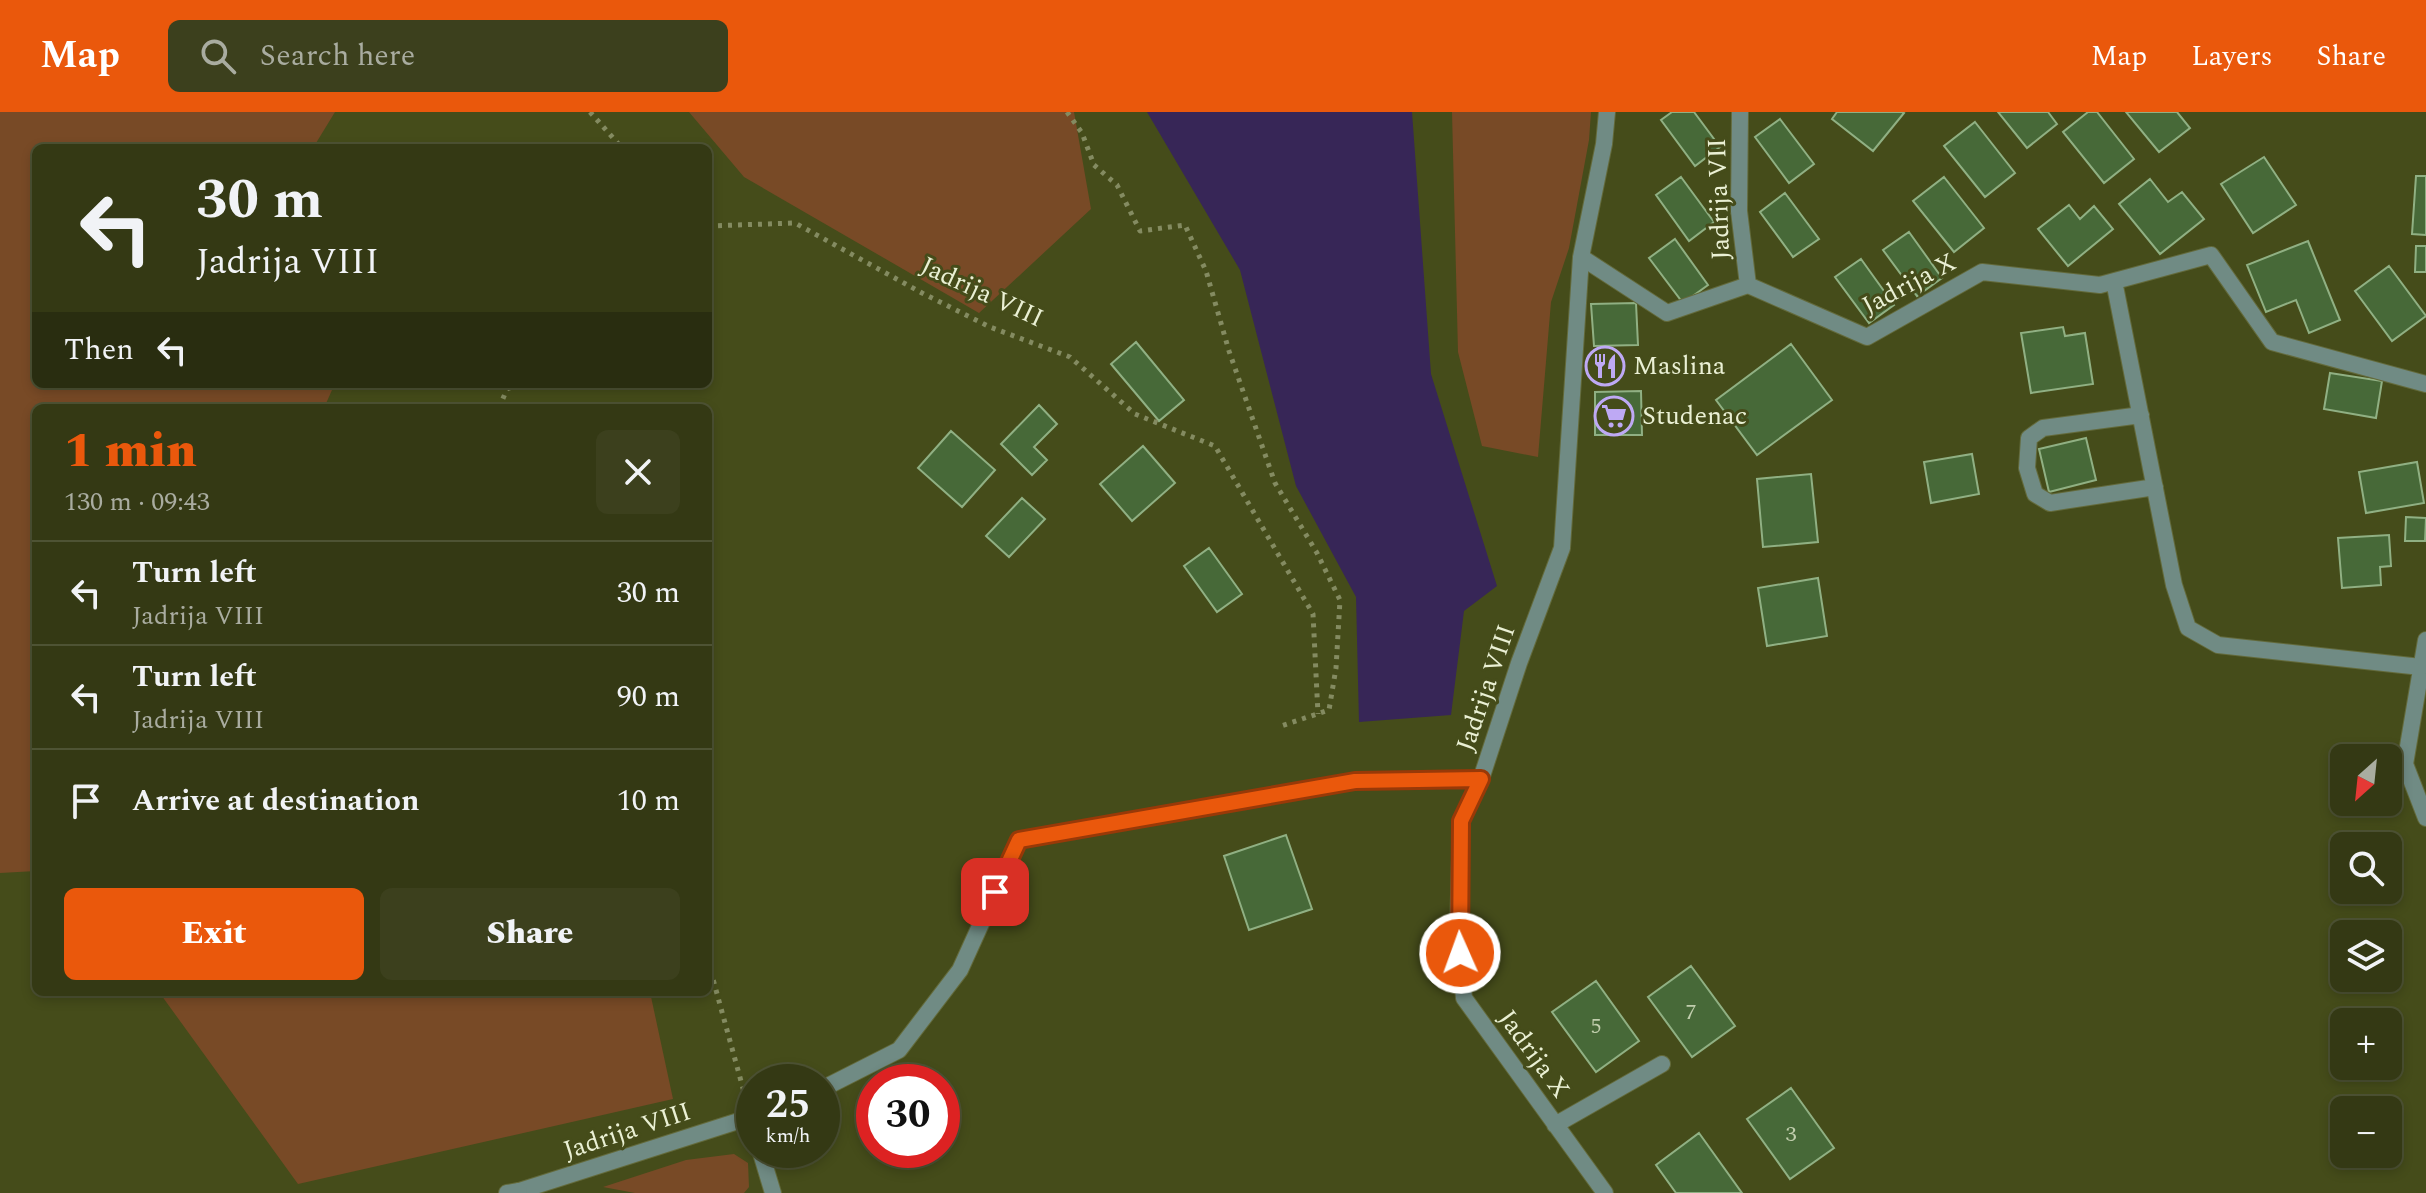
<!DOCTYPE html>
<meta charset="utf-8">
<style>
body{margin:0;font-family:Spectral,serif;background:#3c401d;color:#f1f3f6;height:100vh;display:flex;flex-direction:column;font-size:30px;white-space:nowrap}
*{box-sizing:border-box;margin:0}
p{font-size:26px;color:#a9aca0}
.icon{flex:none;width:44px;height:44px;fill:none;stroke:currentColor;stroke-width:2;stroke-linecap:round;stroke-linejoin:round}
.map{position:relative;flex:1;overflow:hidden}
.side{position:absolute;left:32px;top:292px;width:680px;height:592px;display:flex;flex-direction:column;background:#343914;border-radius:12px;box-shadow:0 4px 12px #0003,0 0 0 2px #4e5334}
.side>*{flex:none}
.guide{position:absolute;left:32px;top:32px;width:680px;height:244px;border-radius:12px;box-shadow:0 4px 12px #0003,0 0 0 2px #4e5334;background:#343914;color:#f1f3f6;overflow:hidden}
.needle{width:52px;rotate:207deg}
.controls{position:absolute;left:2330px;top:632px;display:grid;gap:16px}
.controls a{display:grid;place-items:center;width:72px;height:72px;border-radius:12px;background:#343914;box-shadow:0 4px 12px #0003,0 0 0 2px #4e5334;font-size:40px}
.speed{position:absolute;left:736px;top:952px;display:flex;gap:16px;font-size:40px;font-weight:700;text-align:center}
.speed>*{display:grid;place-content:center;width:104px;height:104px;border-radius:50%;background:#343914;box-shadow:0 4px 12px #0003,0 0 0 2px #4e5334;line-height:1}
.speed small{font-size:20px;font-weight:400}
.speed .limit{border:12px solid #d22;background:#fff;color:#111}
.pin{position:absolute;display:grid;place-items:center;width:68px;height:68px;color:#fff;margin:-34px;border-radius:16px;box-shadow:0 4px 12px #0006}
.me{position:absolute;width:88px;margin:-44px;rotate:358deg;stroke-linejoin:round;filter:drop-shadow(0 0 6px #0008)}
.turn{display:flex;align-items:center;gap:28px;height:168px;padding:0 32px;font-size:36px}
.turn .icon{width:104px;height:104px;stroke-width:2.5}
.turn b{display:block;font-size:56px;line-height:68px}
.then{display:flex;align-items:center;height:76px;padding:0 32px;background:#0003;gap:16px;font-size:30px}
.round{display:grid;place-items:center;flex:none;width:84px;height:84px;border-radius:12px;background:#3c401d}
.overview{display:flex;align-items:center;justify-content:space-between;height:136px;padding:0 32px}
h1{font-size:48px;font-weight:800;line-height:60px;color:#ea580c}
.button{display:flex;gap:16px;margin-top:auto;padding:16px 32px}
.button a{flex:1;height:92px;border-radius:12px;background:#ea580c;color:#fff;font-size:32px;font-weight:800;line-height:92px;text-align:center}
.button a+a{background:#3c401d;color:#f1f3f6}
ul{padding:0;list-style:none}
li{display:flex;align-items:center;gap:24px;height:104px;padding:0 32px;border-top:2px solid #4e5334}
li div{flex:1}
li b{display:block;font-size:30px}
li em{font-style:normal}
header{display:flex;align-items:center;gap:48px;box-sizing:border-box;height:112px;padding:0 40px;background:#ea580c;color:#fff}
header strong{font-size:38px}
nav{display:flex;gap:44px;margin-inline-start:auto;font-size:28px}
.search{width:560px;height:72px;background:#3c401d;display:flex;align-items:center;gap:20px;box-sizing:border-box;padding:0 28px;border-radius:12px;color:#a9aca0;font-size:30px}
.map>svg:first-child{display:block}
</style>
<header>
<strong>Map</strong>
<div class="search"><svg class="icon" aria-label="search" viewBox="0 0 24 24"><circle cx="10" cy="10" r="6"/><path d="M15 15l6 6"/></svg>Search here</div>
<nav><a>Map</a><a>Layers</a><a>Share</a></nav>
</header>
<div class="map">
<svg width="2426" height="1081" viewBox="0 0 2426 1081">
<rect width="100%" height="100%" fill="#454c1a"/>
<!-- green -->
<path fill="#784a26" d="M0 0H335L313 36H36V272H331L332 278 324 296H36V759L0 761Z
M689 0H1074L1091 97 979 201 744 65Z
M1452 0H1591L1589 28 1569 136 1551 190 1538 345 1482 334 1458 240Z
M159 880H650L673 987 298 1072Z
M734 1042 748 1051 749 1075 744 1081H635L603 1075 686 1048Z"/>
<!-- water -->
<path fill="#372657" d="M1147 0H1412L1431 262 1497 474 1464 499 1451 603 1359 610 1356 485 1296 374 1240 158Z"/>
<!-- building -->
<path fill="#476938" stroke="#90b083" stroke-width="2" d="M1672 0H1694L1720 35 1695 54 1661 8Z
M1837 0H1902L1904 1 1873 39 1832 7Z
M1998 0H2048L2057 12 2027 36Z
M2088 0H2097L2134 47 2104 71 2063 20Z
M2126 0H2177L2190 16 2159 40Z
M1780 7 1814 52 1789 71 1755 25Z
M1975 10 2015 61 1985 85 1944 34Z
M2264 45 2296 93 2253 121 2221 72Z
M2416 64H2426V123L2412 122Z
M1681 65 1714 110 1689 129 1656 83Z
M1944 65 1984 116 1954 140 1913 89Z
M2150 67 2168 90 2182 80 2204 107 2160 142 2119 92Z
M1785 81 1819 127 1793 145 1760 100Z
M2069 93 2080 107 2094 94 2113 117 2068 154 2038 117Z
M1909 120 1942 166 1917 184 1883 138Z
M1675 127 1708 173 1683 191 1649 146Z
M2308 129 2340 208 2309 221 2296 188 2266 200 2247 153Z
M2416 134H2426V160H2415Z
M1861 147 1894 193 1869 211 1835 165Z
M2389 154 2426 204 2392 229 2355 179Z
M1636 191 1638 233 1594 234 1591 192Z
M2063 215 2065 224 2085 221 2093 272 2031 281 2021 221Z
M1136 230 1184 288 1159 309 1111 252Z
M1791 232 1832 288 1757 343 1716 288Z
M2330 261 2382 269 2376 306 2324 297Z
M1641 279 1642 323H1595V280Z
M1039 293 1057 312 1034 335 1047 348 1032 363 1001 332Z
M951 319 995 358 962 395 918 356Z
M2086 326 2096 368 2049 380 2039 337Z
M1143 334 1175 371 1132 409 1100 372Z
M1972 342 1979 382 1931 391 1924 350Z
M2417 350 2424 391 2366 401 2359 360Z
M1811 362 1818 430 1763 435 1757 367Z
M1022 386 1045 407 1009 445 986 424Z
M2406 405 2426 406 2425 429H2405Z
M2389 423 2391 454 2380 455 2381 473 2342 476 2338 426Z
M1209 436 1242 482 1217 500 1184 454Z
M1818 466 1827 524 1767 534 1758 476Z
M1286 723 1312 797 1249 818 1224 744Z
M1691 854 1735 914 1692 945 1648 885Z
M1596 869 1639 929 1596 960 1552 900Z
M1791 976 1834 1036 1790 1067 1747 1007Z
M1699 1021 1742 1081H1676L1656 1053Z"/>
<g fill="none" stroke-linecap="round" stroke-linejoin="round">
<defs>
<path id="minor" d="M1740 0 1739 99 1748 173
M1581 145 1667 201 1748 173 1867 225 1982 160 2100 173 2211 143 2272 230 2426 272
M2114 169 2174 473 2188 516 2218 533 2421 555
M2141 303 2043 316 2029 326 2027 356 2035 382 2050 391 2155 375
M2426 528 2405 652 2426 706
M1481 667 1461 709 1458 819 1464 886 1605 1081
M822 977 899 938 960 858 1019 728 1355 669 1481 667 1519 551 1562 436 1581 145 1604 32 1607 0
M1555 1013 1662 952
M760 1038 773 1081
M519 1079 754 1004"/>
<path id="tertiary" d="M507 1081 519 1079"/>
</defs>
<!-- minor casing -->
<use href="#minor" stroke="#636a3b" stroke-width="18"/>
<!-- tertiary casing -->
<use href="#tertiary" stroke="#636a3b" stroke-width="18"/>
<!-- path -->
<path stroke="#848b61" stroke-width="5" stroke-dasharray="4 6" stroke-linecap="butt" d="M590 0 622 36
M1067 0 1082 21 1094 53 1117 73 1140 119 1185 113 1206 159 1229 239 1275 371 1317 441 1340 488 1336 556 1329 598 1278 615
M708 114 795 111 922 181 990 215 1070 245 1135 302 1215 334 1313 502 1318 602
M499 296 507 277 519 272
M708 849 744 980"/>
<!-- minor -->
<use href="#minor" stroke="#708b84" stroke-width="16"/>
<!-- tertiary -->
<use href="#tertiary" stroke="#708b84" stroke-width="16"/>
</g>
<g fill="none" stroke-linecap="round" stroke-linejoin="round">
<defs>
<path id="route" d="M995 780 1019 728 1355 669 1481 667 1461 709 1460 841"/>
</defs>
<!-- route casing -->
<use href="#route" stroke="#983908" stroke-width="20"/>
<!-- route -->
<use href="#route" stroke="#ea580c" stroke-width="14"/>
</g>
<!-- icons -->
<defs>
<symbol id="restaurant-ring" viewBox="-11 -11 22 22"><circle r="9.5" fill="#454c1a" stroke="#bea9f4" stroke-width="1.5"/><path d="M-5-6h1v4h1v-4h1v4h1v-4h1v5L-1.5 .5V6h-2V.5L-5-1ZM5-6V6H3V1.5H1.5Q1.5-4 5-6Z" fill="#bea9f4"/></symbol>
<symbol id="supermarket-ring" viewBox="-11 -11 22 22"><circle r="9.5" fill="#454c1a" stroke="#bea9f4" stroke-width="1.5"/><path d="M-6-5.5h2.5l.6 2H6L4.5 2H-2.5L-4.4-4H-6ZM-1.5 3.2a1.3 1.3 0 1 0 .1 0ZM3 3.2a1.3 1.3 0 1 0 .1 0Z" fill="#bea9f4"/></symbol>
</defs>
<g fill-rule="evenodd">
<use href="#restaurant-ring" x="1583" y="232" width="44" height="44"/>
<use href="#supermarket-ring" x="1592" y="282" width="44" height="44"/>
</g>
<g text-anchor="middle" dominant-baseline="central" stroke-width="6" stroke-linejoin="round" paint-order="stroke">
<!-- number labels -->
<g font-size="22" fill="#c1cead">
<text x="1691" y="900">7</text>
<text x="1596" y="914">5</text>
<text x="1791" y="1022">3</text>
</g>
<!-- street labels -->
<g font-size="26" fill="#eaf0d4" stroke="#454c1a">
<text transform="translate(1719 87) rotate(-92)">Jadrija VII</text>
<text transform="translate(1909 172) rotate(-28)">Jadrija X</text>
<text transform="translate(982 180) rotate(25)">Jadrija VIII</text>
<text transform="translate(1486 576) rotate(-71)">Jadrija VIII</text>
<text transform="translate(1534 942) rotate(54)">Jadrija X</text>
<text transform="translate(627 1019) rotate(-18)">Jadrija VIII</text>
</g>
<!-- poi labels -->
<g font-size="26" fill="#eaf0d4" stroke="#454c1a" text-anchor="start">
<text x="1633" y="254">Maslina</text>
<text x="1642" y="304">Studenac</text>
</g>
</g>
</svg>
<div class="controls">
<a><svg class="needle" viewBox="-14 -14 28 28"><path d="M0-13l5 13h-10z" fill="#e53935"/><path d="M0 13l5-13h-10z" fill="#a9aca0"/></svg></a>
<a><svg class="icon" aria-label="search" viewBox="0 0 24 24"><circle cx="10" cy="10" r="6"/><path d="M15 15l6 6"/></svg></a>
<a><svg class="icon" aria-label="layers" viewBox="0 0 24 24"><path d="M12 4l9 5-9 5-9-5zM3 14l9 5 9-5"/></svg></a>
<a>+</a>
<a>−</a>
</div>
<div class="speed"><div>25<small>km/h</small></div><div class="limit">30</div></div>
<div class="pin" style="left:995px;top:780px;background:#d93025"><svg class="icon" aria-label="arrive" viewBox="0 0 24 24"><path d="M6 21V4h12l-3 4 3 4H6"/></svg></div>
<svg class="me" style="left:1460px;top:841px" viewBox="-20 -20 40 40"><circle r="17" fill="#ea580c" stroke="#fff" stroke-width="3"/><path d="M0-11L8 9 0 5-8 9z" fill="#fff"/></svg>
<div class="guide">
<div class="turn"><svg class="icon" aria-label="left" viewBox="0 0 24 24"><path d="M17 20v-9H6M10 6l-5 5 5 5"/></svg><div><b>30 m</b>Jadrija VIII</div></div>
<div class="then">Then<svg class="icon" aria-label="left" viewBox="0 0 24 24"><path d="M17 20v-9H6M10 6l-5 5 5 5"/></svg></div>
</div>
<section class="side">
<div class="overview"><div><h1>1 min</h1><p>130 m · 09:43</p></div><a class="round"><svg class="icon" aria-label="close" viewBox="0 0 24 24"><path d="M6 6l12 12M18 6L6 18"/></svg></a></div>
<ul>
<li><svg class="icon" aria-label="left" viewBox="0 0 24 24"><path d="M17 20v-9H6M10 6l-5 5 5 5"/></svg><div><b>Turn left</b><p>Jadrija VIII</p></div><em>30 m</em></li>
<li><svg class="icon" aria-label="left" viewBox="0 0 24 24"><path d="M17 20v-9H6M10 6l-5 5 5 5"/></svg><div><b>Turn left</b><p>Jadrija VIII</p></div><em>90 m</em></li>
<li><svg class="icon" aria-label="arrive" viewBox="0 0 24 24"><path d="M6 21V4h12l-3 4 3 4H6"/></svg><div><b>Arrive at destination</b></div><em>10 m</em></li>
</ul>
<div class="button"><a>Exit</a><a>Share</a></div>
</section>
</div>
